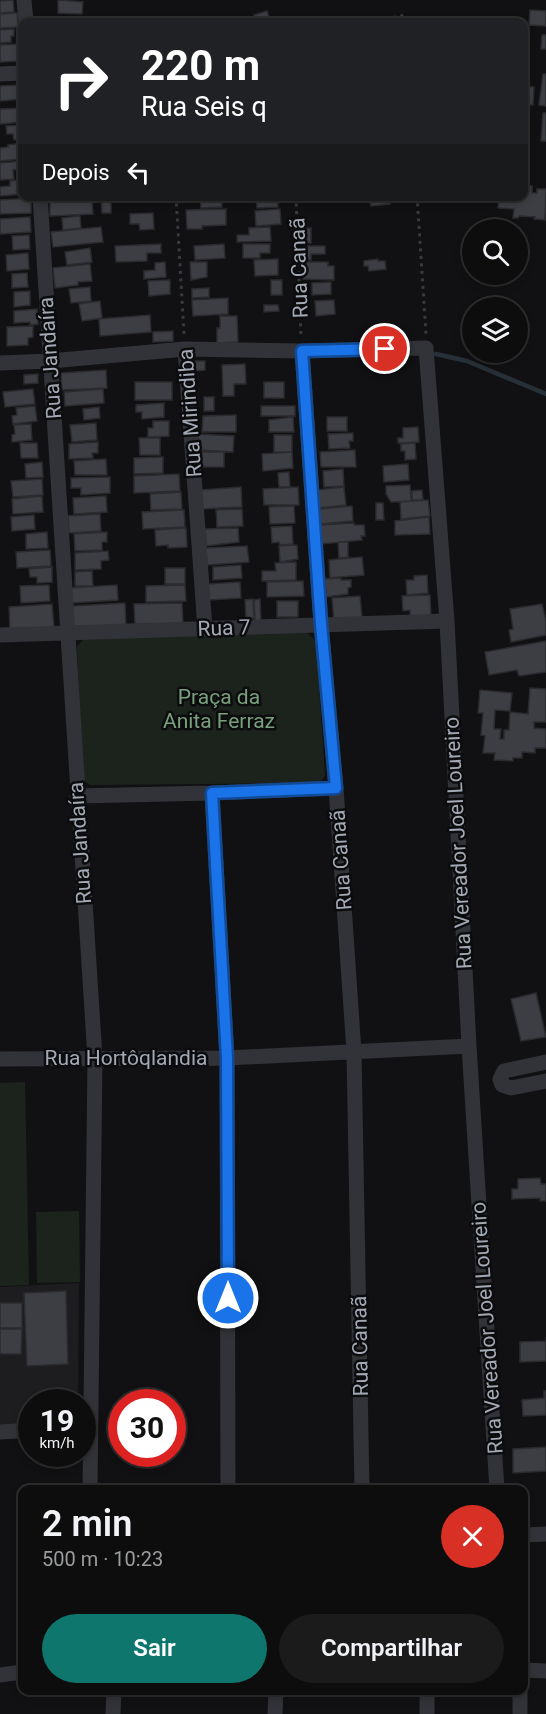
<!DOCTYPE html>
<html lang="pt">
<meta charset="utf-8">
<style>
body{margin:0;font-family:Roboto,sans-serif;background:#1b1b1c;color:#f1f3f6;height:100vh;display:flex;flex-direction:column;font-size:22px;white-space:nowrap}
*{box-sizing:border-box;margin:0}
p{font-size:20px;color:#9a9c9e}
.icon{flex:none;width:33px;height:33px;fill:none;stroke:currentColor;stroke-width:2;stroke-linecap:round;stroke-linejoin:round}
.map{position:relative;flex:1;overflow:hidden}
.drawer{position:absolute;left:18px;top:1485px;width:510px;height:210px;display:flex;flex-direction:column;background:#0d0d0e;border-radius:12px;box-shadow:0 3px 9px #0003,0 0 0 2px #2d2d2e}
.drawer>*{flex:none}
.guide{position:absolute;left:18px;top:18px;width:510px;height:183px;border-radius:12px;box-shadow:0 3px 9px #0003,0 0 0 2px #2d2d2e;background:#202124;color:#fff;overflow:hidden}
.tools{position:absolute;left:462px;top:219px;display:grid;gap:12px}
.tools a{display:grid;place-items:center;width:66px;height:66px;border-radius:50%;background:#0d0d0e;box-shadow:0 3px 9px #0003,0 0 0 2px #2d2d2e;font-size:30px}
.speed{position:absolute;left:18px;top:1389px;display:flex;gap:12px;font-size:30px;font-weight:700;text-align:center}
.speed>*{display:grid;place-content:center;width:78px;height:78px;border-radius:50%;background:#0d0d0e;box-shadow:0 3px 9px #0003,0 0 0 2px #2d2d2e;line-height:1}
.speed small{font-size:15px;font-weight:400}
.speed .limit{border:9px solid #d22;background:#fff;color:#111}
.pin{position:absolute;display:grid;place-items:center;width:51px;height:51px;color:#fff;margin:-26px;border:3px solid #fff;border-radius:50%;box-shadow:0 2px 6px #0007}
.me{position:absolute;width:66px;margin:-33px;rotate:0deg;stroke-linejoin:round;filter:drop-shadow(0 0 4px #0008)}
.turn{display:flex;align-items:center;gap:21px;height:126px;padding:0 24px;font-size:27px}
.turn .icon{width:78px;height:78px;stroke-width:2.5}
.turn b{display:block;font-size:42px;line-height:51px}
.then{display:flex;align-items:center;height:57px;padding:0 24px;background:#0003;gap:12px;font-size:22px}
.round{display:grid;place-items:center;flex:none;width:63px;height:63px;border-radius:32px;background:#1b1b1c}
.headline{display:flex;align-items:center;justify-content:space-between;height:102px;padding:0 24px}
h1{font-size:36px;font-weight:600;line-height:45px}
.cta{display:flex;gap:12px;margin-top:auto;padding:12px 24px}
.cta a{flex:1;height:69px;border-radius:36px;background:#0f766e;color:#fff;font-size:24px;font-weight:600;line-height:69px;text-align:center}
.cta a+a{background:#1b1b1c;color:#f1f3f6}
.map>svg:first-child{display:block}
</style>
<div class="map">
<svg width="546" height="1714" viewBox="0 0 546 1714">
<rect width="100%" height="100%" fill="#111113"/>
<!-- built -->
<path fill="#1d1d20" d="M79 1283 78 1402H32L31 1424 0 1425V1287Z"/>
<!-- green -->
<path fill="#1c231d" d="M306 632 316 641 325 775 322 780 316 783 90 785 84 781 82 775 77 646 84 639Z
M25 1082 29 1285 0 1286V1083Z
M79 1211 80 1282 37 1283 36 1212Z"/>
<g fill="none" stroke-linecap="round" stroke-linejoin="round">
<!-- stream -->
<path stroke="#283037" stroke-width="4.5" d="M436 354 467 361 546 394"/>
</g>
<!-- building -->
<path fill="#3d3e43" stroke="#2b2b2f" stroke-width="1.5" d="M13 0 14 12 0 13V1Z
M58 0 83 2 82 14 58 13Z
M530 10 546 11V26L529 25Z
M267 11 270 20 257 22 254 15Z
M17 13 18 27 0 28V14Z
M14 29V36H11V42L0 43V30Z
M542 35H546V49H541Z
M19 44V61L0 62V45Z
M543 74H546V106L539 105Z
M21 85 22 99 0 101V86Z
M524 86 534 87 533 105H524Z
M22 108V122L0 124V109Z
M543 113H546V141H541Z
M22 125V139L14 140 13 134H7L6 126Z
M22 143V159L0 161V148L8 147V145Z
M22 161V169L13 170 14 179 0 180V163Z
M22 180V194L0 196V187L10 186V181Z
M524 185 532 186V193H537V189H546L545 220 534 219 535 217 519 216 518 218H513L514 209 498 208 499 196H524Z
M200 196H221L222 207 201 208Z
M261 196H278V207L257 208 256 198Z
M365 196H389L390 204 371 206 370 200H366Z
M31 198V213L0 214V200Z
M101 198H111V213H102Z
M92 200 93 214 50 216V202Z
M226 209V225L202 226V229H187L186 210Z
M280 209 281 224 256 226 255 211Z
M153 213 154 229 140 230 139 224H130V214Z
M80 216 81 228 63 230 62 218Z
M30 217 31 232 0 234V219Z
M101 227 103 242 53 247 51 232Z
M270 227 271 241 237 242V235H249V228Z
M301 228H311V243H301Z
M29 235 30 249 13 250 12 236Z
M161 244V253H147V261L116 262 115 246Z
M224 244 225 258 195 260 194 246Z
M243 244H270V253H260V258H243Z
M302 246H325V254H311V260H302Z
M90 248 92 262 67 265 65 252Z
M28 253 29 269 7 271 6 255Z
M278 259V275L255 276 254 260Z
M378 259V261H385L386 269 369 271 368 266H364V261Z
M165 262 166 277 144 279V271L155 270V263Z
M190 262H207V277L191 280Z
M306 262H328V266H334V280L303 279V266H306Z
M90 264 92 281 78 282V285L55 288 53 268Z
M27 273 28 287 12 288V274Z
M170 280V294L149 296 148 281Z
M271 280H282V295H271Z
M331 282V294L312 295V283Z
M90 287 91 301 71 303 69 289Z
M209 288V297L192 298V289Z
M30 291V305L14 307V292Z
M228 298V314L193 316 192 300Z
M334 300 335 314 316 316 315 301Z
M100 301 102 318 82 321 79 304Z
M264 305H278L279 311 264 312Z
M37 309 38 324 30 325V322L14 323V311Z
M150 315 151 332 100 336 99 319Z
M220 316H237L238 342 217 343V328H220Z
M33 326V337L28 338V345L7 346V327Z
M173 331V341L153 342V332Z
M195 361H205V370L195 371Z
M245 364 246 384H234V396H223L222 365Z
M106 370 107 388 62 390 61 373Z
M38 374V383L24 384V375Z
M135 382H172V400H135Z
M264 382H284V398H264Z
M33 389 35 404 5 407 3 392Z
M103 389 104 403 65 406 64 392Z
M204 397H214V411H204Z
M164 403V417L142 419V412H136V405Z
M35 406 37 421 13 424 12 416 17 415 16 408Z
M261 406H295V416H261Z
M99 407 100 418 84 420 83 409Z
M236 415V432H202L203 416Z
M293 417 294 432H269V420Z
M327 417H347V431H327Z
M153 421H169V436L148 437V428H153Z
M96 423 97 440 72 442 70 425Z
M31 424 32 440 12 442V435L15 434 14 425Z
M418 427 419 442 398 443V438H403V428Z
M353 433V441H349L350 448 329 449 328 434Z
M197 434 234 436 233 452 196 450Z
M274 435H292V452H274Z
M139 438H160V455H140Z
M98 442V453H92L93 458 69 459V444Z
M20 443H37L38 458H21Z
M415 443 416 459 405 460V451H401V444Z
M355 450 356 467H321L320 452Z
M199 452H224V467H202V462H199Z
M292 452 293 468 263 471 262 454Z
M163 457V473L134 474V458Z
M106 459 107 475H75L74 461Z
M42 462 43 477 26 478 25 464Z
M408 464 409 480 384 482 383 466Z
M343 469 344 486 324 487 323 471Z
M289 472 290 487H279L278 473Z
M179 474 180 491 134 493V476Z
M110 477V493L81 495V488H71V478Z
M42 479 43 495 13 497 11 481Z
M410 485 411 501 391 502 386 494V486Z
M241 487 242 507 201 509V490Z
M298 487 299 505H264L263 489Z
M344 487 346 505 319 508 317 490Z
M422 490 423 500H412V491Z
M181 492 182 509 151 510 150 494Z
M42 496 43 512 13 514 12 499Z
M106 496 107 512 74 514 73 498Z
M428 500 430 516 401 519 400 502Z
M376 503H383L384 520H376Z
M294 506 295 523 270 524 269 507Z
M352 506 353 521 320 524 319 509Z
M242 509 243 526 217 527 216 510Z
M184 510 185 527 143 529 142 512Z
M100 514 101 531 69 533 68 516Z
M34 515 35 529 12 531 11 517Z
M429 517 430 534 395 535V521Z
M354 523V525H364L365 536H361L362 540 321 544 319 525Z
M292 526 293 544 280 545 279 542 272 543 271 527Z
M186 528 187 547 168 548V545L156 546 155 530Z
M238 528 239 542 206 546 205 529Z
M47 532 48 548 26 549V534Z
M107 532V542H102V550L75 551 74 534Z
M338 542H348V557L339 558Z
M297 545 298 559 280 562 279 546Z
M247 546 249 562 207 565 206 548Z
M50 550 51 566 17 568 16 552Z
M108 551 109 560 101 561V569L75 570V553Z
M362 557 364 575 330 578 329 560Z
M296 562V580L262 581V571H276L275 563Z
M241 565 242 578 213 580V567Z
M52 567V582L37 583V577H30L29 569Z
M165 568H185V584H165Z
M92 571 93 586H75V572Z
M427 575 428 593 407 595 406 580H414V576Z
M341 578V580H351V587L348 588V594L326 597 325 579Z
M303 581 304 596 267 597V582Z
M240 582 241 598 209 600 208 584Z
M49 585 50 601 21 603 20 586Z
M117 585 118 600 71 603 70 588Z
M185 585 186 601 146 602V586Z
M430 595 431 619 410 620V610L403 611 402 596Z
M360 596 362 617 334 622 332 598Z
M253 599 254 618 246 619 245 600Z
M260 599 261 621H255L254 600Z
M277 601H298V617H277Z
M125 603 126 627 73 629V606Z
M182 603 183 624 135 625 134 604Z
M52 604 54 628 10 630 9 607Z
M542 604 546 621V635L511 642 509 630 513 629 510 609Z
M546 641V672L519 676 517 670 489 675 485 652Z
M530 688 546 689V722H534V728L546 729V748H535V753L522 752V758H513V761L494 760 495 753H483L485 736 481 735 483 713H478L480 690 512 693 510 711 495 710 494 729H501L500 739H504V730H509L510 712 528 714Z
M536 993 546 1037 521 1041 511 999Z
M540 1178 541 1184H546V1201H540V1198L512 1199V1189H518V1179Z
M66 1291 68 1364 27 1366 24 1293Z
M0 1303H22V1328H0Z
M0 1329H22L21 1354H0Z
M546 1337V1361L520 1362V1342L546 1341Z
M544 1391H546V1415L523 1416 522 1400 544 1398Z
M546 1447V1471L513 1473V1449Z"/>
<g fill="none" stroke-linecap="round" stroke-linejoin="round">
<!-- path -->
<path stroke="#383a3f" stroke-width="3" stroke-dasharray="3 4.5" stroke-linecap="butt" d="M371 22 405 15 406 22
M176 196 184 335
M296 196 301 337
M417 196 426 334"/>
<!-- minor -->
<path stroke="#323338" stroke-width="15" d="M24 0 26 22
M0 74 22 73
M40 196 95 1058 90 1490
M185 349 205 629
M302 351 321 624 336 788 354 1052 362 1490
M0 363 50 361 185 349 302 351 426 348 447 621 469 1046 497 1490
M0 635 447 621
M212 793 227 1058 228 1490
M77 796 212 793 336 788
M0 1059 227 1058 469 1046
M546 1062 504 1071 500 1079 502 1085 511 1088 546 1081
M0 1432 32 1430
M524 1535 546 1534
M524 1670 546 1671
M0 1675 22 1672
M113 1714 114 1690
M275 1714 276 1690
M427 1714V1690
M520 1714V1690"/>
</g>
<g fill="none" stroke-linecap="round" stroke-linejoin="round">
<defs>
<path id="route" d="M228 1298 227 1058 212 793 336 788 321 624 302 351 385 349"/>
</defs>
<!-- route casing -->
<use href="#route" stroke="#114b97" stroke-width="15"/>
<!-- route -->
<use href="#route" stroke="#1a73e8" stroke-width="10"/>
</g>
<g text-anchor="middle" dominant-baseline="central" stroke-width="5" stroke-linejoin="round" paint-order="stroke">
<!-- street labels -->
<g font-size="21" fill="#a2a8b4" stroke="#0c0c0e">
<text transform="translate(299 268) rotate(-92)">Rua Canaã</text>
<text transform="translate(50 358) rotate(-94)">Rua Jandaíra</text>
<text transform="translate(190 413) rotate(-94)">Rua Mirindiba</text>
<text transform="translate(224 628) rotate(-2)">Rua 7</text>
<text transform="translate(80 843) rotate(-94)">Rua Jandaíra</text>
<text transform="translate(458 843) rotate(-93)">Rua Vereador Joel Loureiro</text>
<text transform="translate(341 860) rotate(-94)">Rua Canaã</text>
<text x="126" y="1058">Rua Hortôqlandia</text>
<text transform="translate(487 1328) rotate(-94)">Rua Vereador Joel Loureiro</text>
<text transform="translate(360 1346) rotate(-91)">Rua Canaã</text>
</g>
<!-- park labels -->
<g font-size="21" fill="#79a07c" stroke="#0c0c0e">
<text x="219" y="697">Praça da<tspan x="219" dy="24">Anita Ferraz</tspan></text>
</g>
</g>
</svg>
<div class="tools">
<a><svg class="icon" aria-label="search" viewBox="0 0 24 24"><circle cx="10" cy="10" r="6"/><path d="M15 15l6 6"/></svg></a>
<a><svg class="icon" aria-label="layers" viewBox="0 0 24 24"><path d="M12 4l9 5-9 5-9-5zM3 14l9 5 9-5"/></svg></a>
</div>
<div class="speed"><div>19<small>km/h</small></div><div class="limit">30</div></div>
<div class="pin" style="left:385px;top:349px;background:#d93025"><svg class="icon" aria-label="arrive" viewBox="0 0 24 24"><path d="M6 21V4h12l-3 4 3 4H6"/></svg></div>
<svg class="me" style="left:228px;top:1298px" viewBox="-20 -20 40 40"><circle r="17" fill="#1a73e8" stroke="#fff" stroke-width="3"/><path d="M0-11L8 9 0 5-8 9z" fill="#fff"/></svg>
<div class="guide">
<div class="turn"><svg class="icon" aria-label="right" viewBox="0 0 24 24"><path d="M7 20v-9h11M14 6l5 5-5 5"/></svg><div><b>220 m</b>Rua Seis q</div></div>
<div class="then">Depois<svg class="icon" aria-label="left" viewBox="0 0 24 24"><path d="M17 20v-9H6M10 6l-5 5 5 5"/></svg></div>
</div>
<section class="drawer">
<div class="headline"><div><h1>2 min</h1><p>500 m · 10:23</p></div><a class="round" style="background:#d93025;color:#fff"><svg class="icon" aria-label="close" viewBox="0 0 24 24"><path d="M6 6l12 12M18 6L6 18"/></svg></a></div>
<div class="cta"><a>Sair</a><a>Compartilhar</a></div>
</section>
</div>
